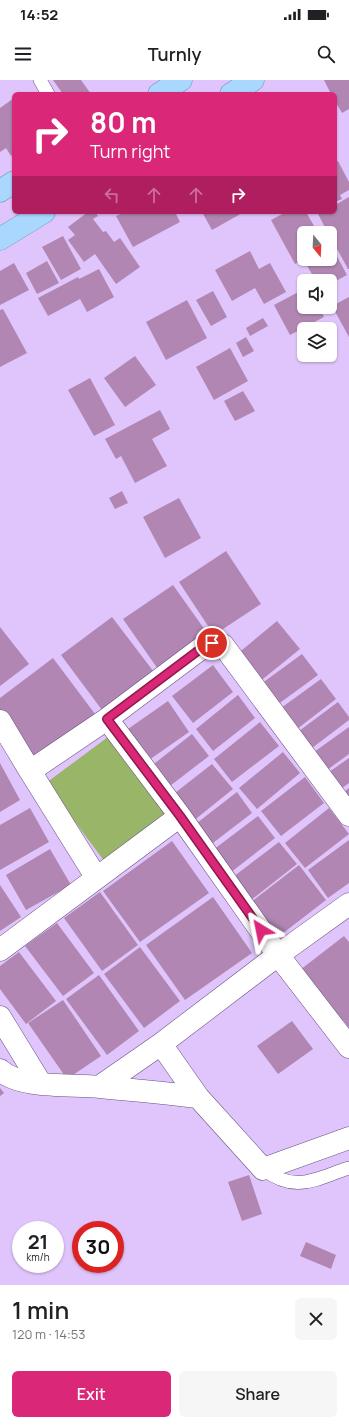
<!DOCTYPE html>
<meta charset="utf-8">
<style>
body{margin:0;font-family:Manrope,sans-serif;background:#f6f6f6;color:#202124;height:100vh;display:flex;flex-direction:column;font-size:15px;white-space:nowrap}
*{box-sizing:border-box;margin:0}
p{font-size:13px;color:#757577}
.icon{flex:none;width:22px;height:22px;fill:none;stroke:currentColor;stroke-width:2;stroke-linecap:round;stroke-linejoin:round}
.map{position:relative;height:1205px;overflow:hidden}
.panel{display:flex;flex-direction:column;background:#fff;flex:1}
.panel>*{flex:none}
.top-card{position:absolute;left:12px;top:12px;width:325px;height:122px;border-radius:6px;box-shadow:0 1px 3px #0004;background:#db2777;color:#fff;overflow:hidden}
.needle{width:26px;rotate:162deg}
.tools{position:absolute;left:297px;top:146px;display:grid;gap:8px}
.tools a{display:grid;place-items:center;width:40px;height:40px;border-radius:6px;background:#fff;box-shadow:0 1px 3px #0004;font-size:20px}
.speed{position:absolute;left:12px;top:1141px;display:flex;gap:8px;font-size:20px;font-weight:700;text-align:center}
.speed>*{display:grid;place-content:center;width:52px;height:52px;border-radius:50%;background:#fff;box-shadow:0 1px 3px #0004;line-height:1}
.speed small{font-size:10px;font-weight:400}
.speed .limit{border:6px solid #d22;background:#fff;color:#111}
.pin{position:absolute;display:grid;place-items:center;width:34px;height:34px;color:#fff;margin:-17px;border:2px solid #fff;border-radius:50%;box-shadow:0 1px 4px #0007}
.me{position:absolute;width:44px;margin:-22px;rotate:325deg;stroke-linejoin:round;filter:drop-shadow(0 0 3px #0008)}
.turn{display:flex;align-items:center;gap:14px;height:84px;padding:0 12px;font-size:18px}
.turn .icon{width:52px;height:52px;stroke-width:2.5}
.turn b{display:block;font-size:28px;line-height:34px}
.lanes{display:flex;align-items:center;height:38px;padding:0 12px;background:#0003;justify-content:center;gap:20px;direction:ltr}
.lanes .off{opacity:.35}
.round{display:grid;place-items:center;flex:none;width:42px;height:42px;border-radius:6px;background:#f6f6f6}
.summary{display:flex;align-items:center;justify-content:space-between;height:68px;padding:0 12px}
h1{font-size:24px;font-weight:600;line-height:30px}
.cta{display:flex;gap:8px;margin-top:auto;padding:8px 12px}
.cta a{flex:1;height:46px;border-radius:6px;background:#db2777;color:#fff;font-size:16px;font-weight:600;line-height:46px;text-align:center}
.cta a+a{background:#f6f6f6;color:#202124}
.status{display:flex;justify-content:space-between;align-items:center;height:28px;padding:0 20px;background:#fff;direction:ltr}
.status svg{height:11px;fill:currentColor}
header{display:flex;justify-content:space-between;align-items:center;height:52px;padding:0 12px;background:#fff;font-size:18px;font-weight:600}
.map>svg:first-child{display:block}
</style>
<div class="status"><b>14:52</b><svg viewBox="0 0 49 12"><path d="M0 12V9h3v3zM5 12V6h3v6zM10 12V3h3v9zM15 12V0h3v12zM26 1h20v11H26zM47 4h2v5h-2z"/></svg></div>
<header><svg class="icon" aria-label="menu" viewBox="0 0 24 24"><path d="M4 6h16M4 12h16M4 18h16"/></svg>Turnly<svg class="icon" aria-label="search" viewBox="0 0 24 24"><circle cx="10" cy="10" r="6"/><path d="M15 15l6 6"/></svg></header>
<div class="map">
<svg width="349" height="1205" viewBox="0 0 349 1205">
<rect width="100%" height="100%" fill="#dfc5fc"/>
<!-- green -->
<path fill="#98b568" d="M108 657 167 737 105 782 46 703Z"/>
<!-- building -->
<path fill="#b186b2" d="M53 0H81L91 14H63Z
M324 0H349V29L342 33 335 21V14H331Z
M14 18V73L11 76 6 68 0 72V28Z
M338 81 349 102V110L340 115 342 119 335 122V82Z
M349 117V189H348L330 156V153H328L318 134 322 132H335V125Z
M88 132H95L98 136 93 139 103 152 106 151 114 162 120 158 140 187 116 204 95 174 84 182 68 160 75 155 68 147Z
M125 132H175L180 142 133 167 116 136Z
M202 132H244L212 150Z
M286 132H306L318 153H304V179L295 184 271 140Z
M63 156 81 189 61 200 42 167Z
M333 169 347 195 330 204V201H316L306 184 315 179H330V171Z
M250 171 259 189 270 183 286 212 264 224 255 208 232 221 215 190Z
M47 181 59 203 37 214 26 193Z
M14 183 29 210 0 225V191Z
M99 189 114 217 87 232 80 219 48 236 38 218 78 197 79 199Z
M304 209V227H319L324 237 290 255 274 225Z
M213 211 227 237 211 246 196 220Z
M349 217V257L332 226Z
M187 220 207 258 166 280 146 242Z
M3 229 27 273 0 287V230Z
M263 238 268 246 250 256 246 248Z
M246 257 254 271 243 277 236 263Z
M230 268 248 301 214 320 196 287Z
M135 276 156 305 125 327 104 298Z
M90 298 115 345 94 356 68 310Z
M243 311 255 331 235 341 224 321Z
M160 330 170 349 152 359 167 386 135 403 121 376 116 379 105 359Z
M122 411 128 423 115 429 109 418Z
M179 418 201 458 165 478 143 437Z
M226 471 261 524 214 555 179 502Z
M173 505 210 557 160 592 123 539Z
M112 537 157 596 105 634 61 575Z
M277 541 300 569 258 603 236 575Z
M0 547 29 584 0 606Z
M302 574 318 595 277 625 261 604Z
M53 578 98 638 39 682 0 632V618Z
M213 585 233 612 193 643 172 616Z
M321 599 336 619 297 649 281 628Z
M238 615 255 638 213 671 196 649Z
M168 621 189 652 149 680 128 649Z
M338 622 349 637V640L312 668 299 651Z
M260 642 279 666 232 702 214 679Z
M349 647V674L327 690 314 672Z
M192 654 209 676 166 709 150 687Z
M283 672 300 693 257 729 239 708Z
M349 678V703L341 709 329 692Z
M0 683 20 720 0 732Z
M212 684 233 709 192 742 171 716Z
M305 697 324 723 281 756 261 731Z
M349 708V717L345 711Z
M237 712 252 733 209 766 193 746Z
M30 728 49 762 0 790V745Z
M329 728 349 754 305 788 285 763Z
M258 736 275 758 230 793 213 770Z
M349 760V803L328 818 308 790Z
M172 761 209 813 140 862 103 811Z
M279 762 297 784 251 820 233 797Z
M50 769 71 805 26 830 6 795Z
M299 785 326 820 278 857 251 822Z
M0 805 21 837 0 851Z
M100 812 138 865 102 891 64 838Z
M213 817 252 873 185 920 146 865Z
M57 843 94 893 63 916 25 866Z
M344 856 349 862V948L343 940 341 941 300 890Z
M140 867 180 921 144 948 104 894Z
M19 872 56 921 26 944 0 909V886Z
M99 895 139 951 107 975 66 919Z
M63 920 101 976 67 999 28 943Z
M292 941 313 969 278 994 257 966Z
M0 1008 4 1013 0 1016Z
M249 1095 262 1134 242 1141 228 1102Z
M306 1162 336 1175 331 1189 300 1176Z"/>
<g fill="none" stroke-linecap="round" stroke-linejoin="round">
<defs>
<path id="service" d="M40 0 48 14
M263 1089C296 1114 315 1099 349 1088"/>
<path id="minor" d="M107 639 207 564 213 563 223 565 349 735
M0 641 30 691
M96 797 30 691 107 639 180 736 278 875 349 967
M349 824 278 875 161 964 198 1017 263 1089 349 1058
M0 870 180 736
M0 937 41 1004
M0 990C20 1009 73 1004 100 1007 133 1010 165 1013 198 1017
M99 1007 161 964"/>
<path id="trunk" d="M159 14 181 0
M231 14 253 0
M0 111 14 102
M0 159 44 132"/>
</defs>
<!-- service casing -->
<use href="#service" stroke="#685080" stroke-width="14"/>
<!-- minor casing -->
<use href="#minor" stroke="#685080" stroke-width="23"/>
<!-- trunk casing -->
<use href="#trunk" stroke="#6e8fb6" stroke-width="23"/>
<!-- service -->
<use href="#service" stroke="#fff" stroke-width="13"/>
<!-- minor -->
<use href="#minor" stroke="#fff" stroke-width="22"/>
<!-- trunk -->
<use href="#trunk" stroke="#aad7fe" stroke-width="22"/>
</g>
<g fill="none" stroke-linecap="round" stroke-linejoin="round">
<defs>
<path id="route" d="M212 563 207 564 107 639 180 736 261 850"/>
</defs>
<!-- route casing -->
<use href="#route" stroke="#8e194d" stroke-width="10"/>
<!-- route -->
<use href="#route" stroke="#db2777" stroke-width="7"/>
</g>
</svg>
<div class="tools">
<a><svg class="needle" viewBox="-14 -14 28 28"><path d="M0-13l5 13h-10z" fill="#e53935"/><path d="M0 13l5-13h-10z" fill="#757577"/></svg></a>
<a><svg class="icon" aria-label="sound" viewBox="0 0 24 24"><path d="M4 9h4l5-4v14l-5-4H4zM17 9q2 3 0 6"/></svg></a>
<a><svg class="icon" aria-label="layers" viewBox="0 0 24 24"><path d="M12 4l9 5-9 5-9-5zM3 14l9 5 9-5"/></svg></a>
</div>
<div class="speed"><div>21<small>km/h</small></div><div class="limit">30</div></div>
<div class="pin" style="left:212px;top:563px;background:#d93025"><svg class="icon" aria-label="arrive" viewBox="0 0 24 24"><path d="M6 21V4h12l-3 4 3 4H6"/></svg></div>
<svg class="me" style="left:261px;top:850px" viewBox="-20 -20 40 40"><path d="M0-17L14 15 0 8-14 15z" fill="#db2777" stroke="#fff" stroke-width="4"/></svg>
<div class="top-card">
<div class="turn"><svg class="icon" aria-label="right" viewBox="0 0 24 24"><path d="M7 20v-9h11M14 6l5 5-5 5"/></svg><div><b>80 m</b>Turn right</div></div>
<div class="lanes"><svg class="icon off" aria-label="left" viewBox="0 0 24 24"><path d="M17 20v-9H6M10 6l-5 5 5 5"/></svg><svg class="icon off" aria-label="ahead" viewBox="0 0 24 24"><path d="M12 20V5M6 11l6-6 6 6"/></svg><svg class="icon off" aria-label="ahead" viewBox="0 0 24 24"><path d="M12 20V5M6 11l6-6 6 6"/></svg><svg class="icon" aria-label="right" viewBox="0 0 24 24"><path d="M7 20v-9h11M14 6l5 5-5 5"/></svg></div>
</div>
</div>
<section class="panel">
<div class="summary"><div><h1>1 min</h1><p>120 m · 14:53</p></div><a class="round"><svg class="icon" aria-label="close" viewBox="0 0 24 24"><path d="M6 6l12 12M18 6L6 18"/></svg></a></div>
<div class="cta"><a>Exit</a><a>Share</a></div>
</section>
